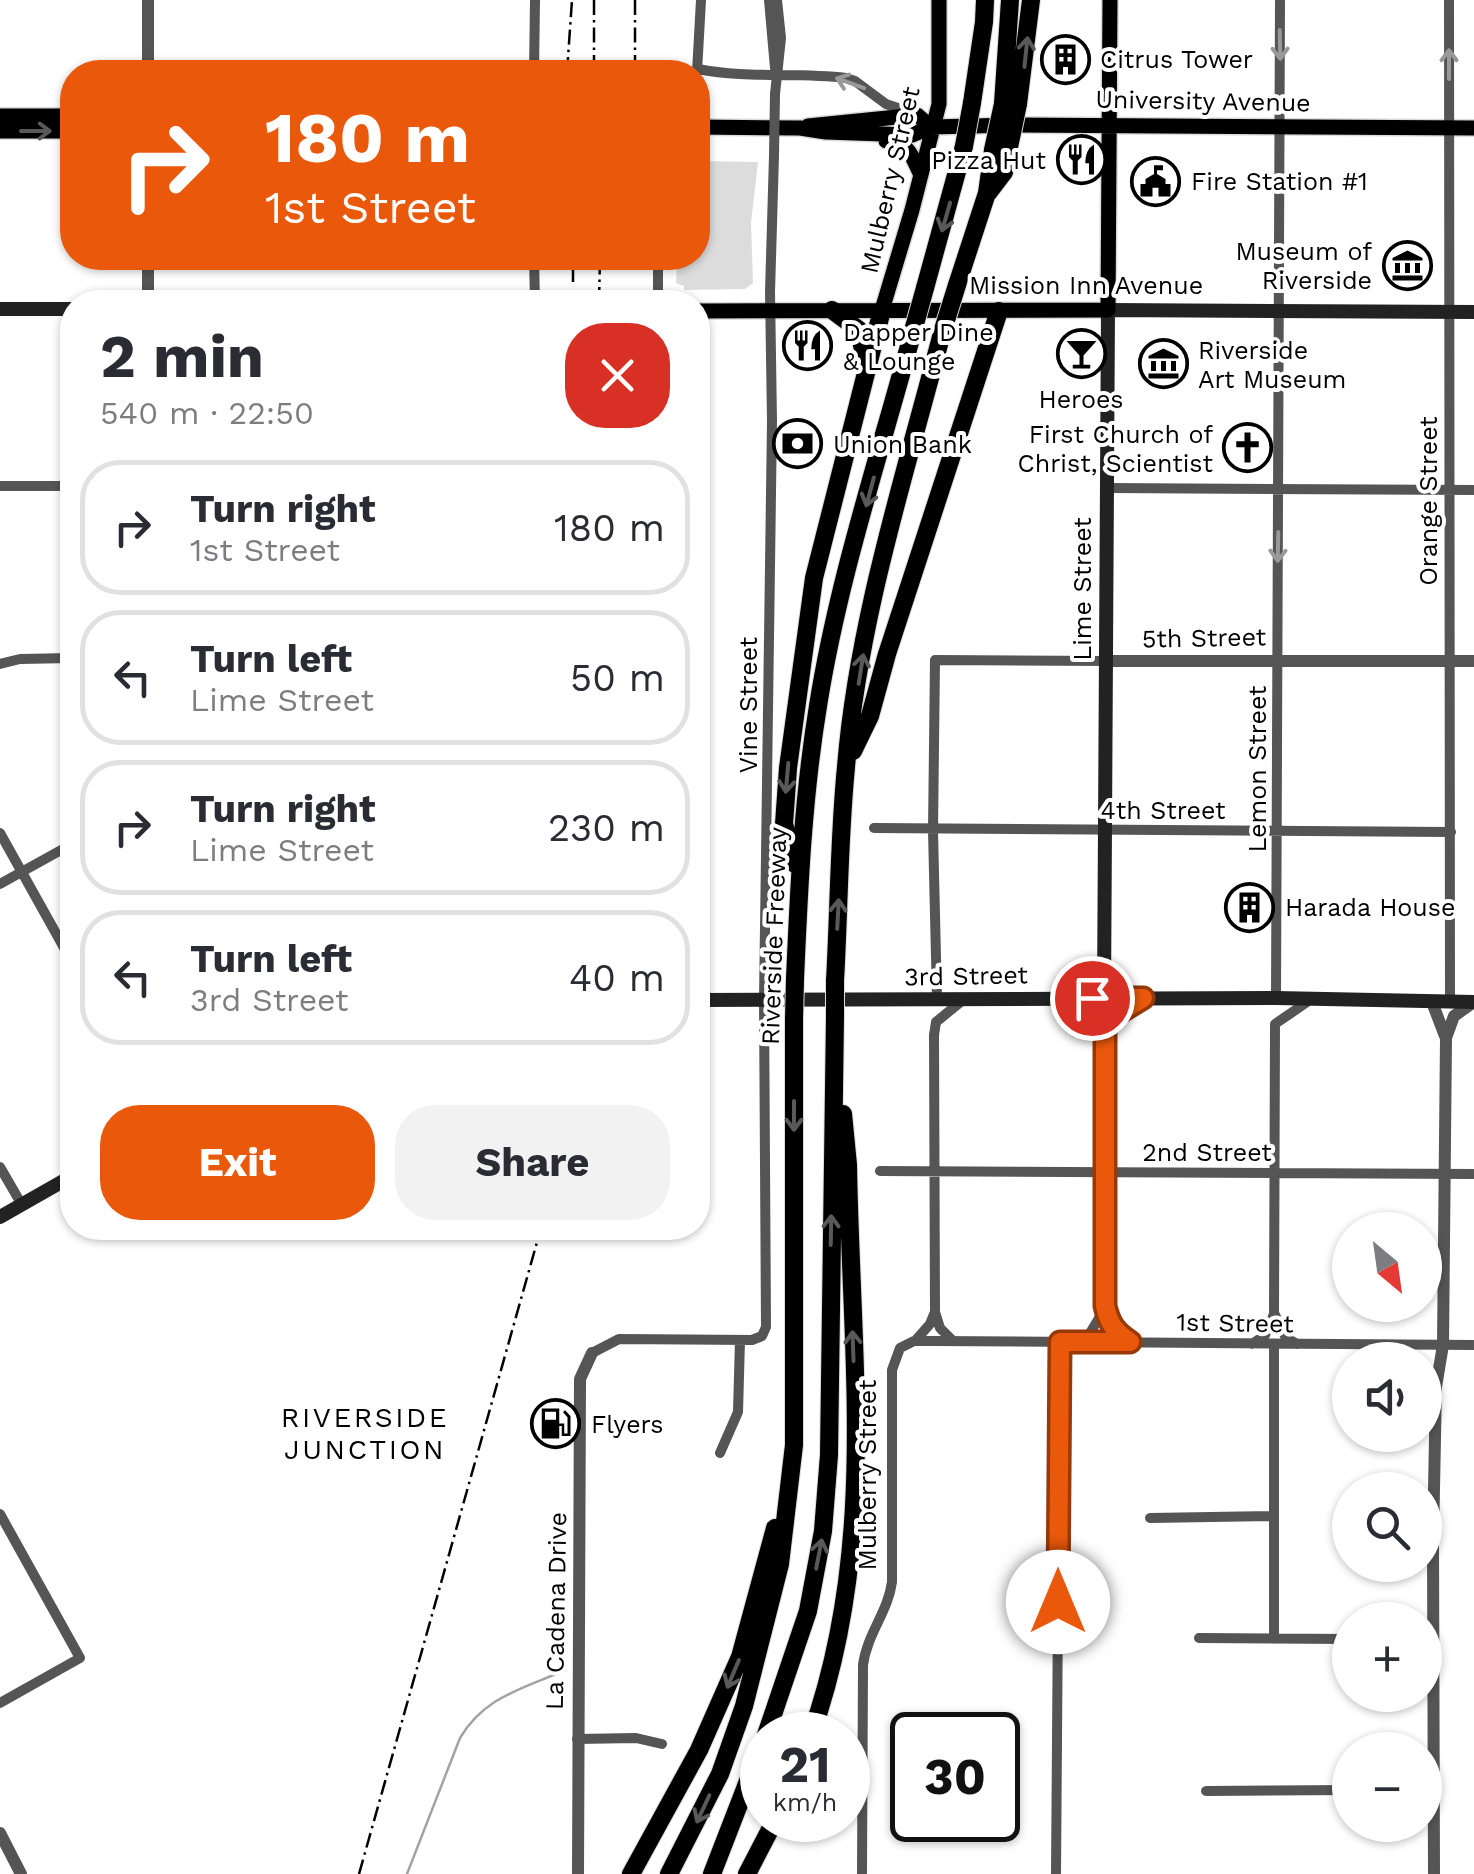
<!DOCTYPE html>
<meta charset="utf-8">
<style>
body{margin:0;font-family:"Work Sans",sans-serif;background:#f2f2f3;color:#2b2b33;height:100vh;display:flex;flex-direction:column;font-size:38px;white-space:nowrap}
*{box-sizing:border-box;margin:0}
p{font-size:32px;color:#7c7c81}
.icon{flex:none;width:55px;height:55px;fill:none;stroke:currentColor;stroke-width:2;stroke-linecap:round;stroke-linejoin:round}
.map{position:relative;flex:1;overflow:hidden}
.side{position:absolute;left:60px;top:290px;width:650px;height:950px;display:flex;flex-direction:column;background:#fff;border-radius:40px;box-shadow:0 2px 8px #0004}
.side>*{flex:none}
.banner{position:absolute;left:60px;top:60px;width:650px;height:210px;border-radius:40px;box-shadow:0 2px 8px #0004;background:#ea580c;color:#fff;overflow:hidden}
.needle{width:65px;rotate:151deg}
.tools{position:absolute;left:1332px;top:1212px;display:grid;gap:20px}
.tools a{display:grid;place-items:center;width:110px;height:110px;border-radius:50%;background:#fff;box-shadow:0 2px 8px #0004;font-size:50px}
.speed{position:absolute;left:740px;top:1712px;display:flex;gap:20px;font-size:50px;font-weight:700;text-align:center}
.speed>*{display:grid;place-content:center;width:130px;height:130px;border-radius:50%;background:#fff;box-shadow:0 2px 8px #0004;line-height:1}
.speed small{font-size:25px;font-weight:400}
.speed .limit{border:5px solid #111;border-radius:15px;background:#fff;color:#111}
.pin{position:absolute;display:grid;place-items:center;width:85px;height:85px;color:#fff;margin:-42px;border:5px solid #fff;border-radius:50%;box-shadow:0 2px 10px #0007}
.me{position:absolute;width:110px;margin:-55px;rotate:0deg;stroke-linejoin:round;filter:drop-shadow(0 0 8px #0008)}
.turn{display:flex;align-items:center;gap:35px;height:210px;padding:0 40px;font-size:45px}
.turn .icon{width:130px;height:130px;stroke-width:2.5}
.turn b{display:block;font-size:70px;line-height:85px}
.round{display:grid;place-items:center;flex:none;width:105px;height:105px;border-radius:40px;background:#f2f2f3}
.head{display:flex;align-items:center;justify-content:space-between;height:170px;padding:0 40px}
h1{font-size:60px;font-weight:700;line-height:75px}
.button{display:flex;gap:20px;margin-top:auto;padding:20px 40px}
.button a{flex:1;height:115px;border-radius:40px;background:#ea580c;color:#fff;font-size:40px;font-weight:700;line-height:115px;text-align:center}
.button a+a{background:#f2f2f3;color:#2b2b33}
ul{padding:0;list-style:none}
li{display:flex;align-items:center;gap:30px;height:135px;margin:0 20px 15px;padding:0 20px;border:5px solid #e1e1e2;border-radius:40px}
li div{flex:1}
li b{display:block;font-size:38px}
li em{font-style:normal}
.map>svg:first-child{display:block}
</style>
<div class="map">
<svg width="1474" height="1874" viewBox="0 0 1474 1874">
<rect width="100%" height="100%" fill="#fff"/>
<!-- green -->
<path fill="#dcdcdc" d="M698 161 758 162 751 223 753 283 745 289 684 290V286L676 283 677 258H698Z"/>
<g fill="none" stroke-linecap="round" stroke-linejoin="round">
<!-- stream -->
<path stroke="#a3a3a3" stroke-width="2.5" d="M407 1874 460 1738C485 1696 523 1689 565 1670"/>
<defs>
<path id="primary" d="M0 116H72
M808 126 917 115 931 127
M698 127 800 128 826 132 912 135 931 127 1013 125 1474 128
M0 131H72
M886 141C909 143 911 154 920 173
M582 302H597
M882 310 912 210 939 104V0
M698 311 1108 310 1110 0"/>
<path id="motorway" d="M972 103 984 22 985 0
M1003 104 1010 0
M1018 104 1031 0
M988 193 1004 172 1008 152
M957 285 987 193 993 150
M925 288 964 146
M832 310 859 330 865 360
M853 751 870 716 887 654 999 311
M795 864 784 824 788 768 814 578 882 310
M795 979C799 887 803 797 818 706 838 579 880 454 913 331
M835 981C839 910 839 838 846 767 858 620 905 475 942 333
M766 1735 808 1611 823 1531 829 1455 835 1016
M811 1735C878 1547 851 1360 848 1165L843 1114
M631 1874 699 1750 740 1657 775 1528
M669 1874 720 1774 744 1706 780 1564 794 1445V1019
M712 1874 762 1745
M747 1874 775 1820"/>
</defs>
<!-- primary casing -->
<use href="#primary" stroke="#dbdbdb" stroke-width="18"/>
<!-- motorway casing -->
<use href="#motorway" stroke="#dbdbdb" stroke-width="20"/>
<!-- minor -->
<path stroke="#555" stroke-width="10" d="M769 0 775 68
M1449 0 1450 1002
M698 69C747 79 796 72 846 78L855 81 886 104 916 114
M534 72 535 0
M697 72 701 0
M775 94 781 38 777 0
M534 258 535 302
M658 302V258
M0 486H72
M1106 488 1474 490
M0 664 20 659 72 658
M874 828 1451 832
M0 833 72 962
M0 884 72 844
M1276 998 1280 0
M937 999 933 831 935 660 1107 661
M0 1167 22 1205
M880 1171 1474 1174
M1275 1315 1286 1338 1297 1344
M915 1341 930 1324 935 1312
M953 1341 940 1328 935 1312 934 1035 936 1022 963 1000
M1077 1342 1090 1333 1104 1310
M1129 1342C1114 1331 1109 1324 1105 1306V1029L1111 1017 1139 1000
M1252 1344 1265 1335 1274 1314 1275 1024 1310 1000
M592 1353 619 1339 752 1340 762 1336 766 1327 764 1000 772 421 770 292 774 156
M720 1453 738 1412 740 1340
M0 1514 80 1658 0 1703
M1150 1518 1273 1516
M1199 1638 1350 1639
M1274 1639V1344
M577 1739 636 1738 662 1744
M1206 1791 1350 1790
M862 1874 863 1665C867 1634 888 1612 892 1582V1370L900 1348 914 1341H935L1474 1345
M1056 1874 1060 1342"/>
<!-- tertiary -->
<path stroke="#555" stroke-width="12" d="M148 72V0
M148 302V258
M1107 661H1474
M1432 1002 1445 1036
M0 1833 21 1874
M578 1874 580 1379 592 1353
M1434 1874 1433 1540 1436 1387 1443 1345 1446 1038 1454 1016 1474 1002"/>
<!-- secondary -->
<path stroke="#222" stroke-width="14" d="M0 309H72
M1104 997 1108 310 1474 312
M698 1000 1276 998 1474 1002
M0 1217 72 1176"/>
<!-- primary -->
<use href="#primary" stroke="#000" stroke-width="15"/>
<!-- motorway -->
<use href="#motorway" stroke="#000" stroke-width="18"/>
<!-- rail -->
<path stroke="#000" stroke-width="2.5" stroke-dasharray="15 5 2.5 5" stroke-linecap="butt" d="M594 0V72
M635 0V72
M567 72 572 0
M573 282V258
M599 302 600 258
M359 1874 541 1228"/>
<defs>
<path id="motorway-bridge" d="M964 146 972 103
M993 150 1003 104
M1008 152 1018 104
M913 331 925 288
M942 333 957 285
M835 981V1016
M794 1019 795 979"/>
</defs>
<!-- motorway-bridge casing -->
<use href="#motorway-bridge" stroke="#dbdbdb" stroke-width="20" stroke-linecap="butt"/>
<!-- minor-bridge -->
<path stroke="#555" stroke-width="10" d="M774 156 775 94"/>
<!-- motorway-bridge -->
<use href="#motorway-bridge" stroke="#000" stroke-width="18"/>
</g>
<!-- one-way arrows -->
<defs><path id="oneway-shaft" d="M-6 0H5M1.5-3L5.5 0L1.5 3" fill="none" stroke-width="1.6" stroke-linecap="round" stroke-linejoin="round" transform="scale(2.5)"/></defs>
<g stroke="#999">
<use href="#oneway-shaft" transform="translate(1280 45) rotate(89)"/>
<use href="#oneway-shaft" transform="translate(1449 64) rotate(-90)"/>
<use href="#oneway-shaft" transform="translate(850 83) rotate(-160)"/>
<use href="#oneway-shaft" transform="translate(1278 547) rotate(91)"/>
</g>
<g stroke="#595959">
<use href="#oneway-shaft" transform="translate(1026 52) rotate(-84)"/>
<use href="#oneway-shaft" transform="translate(36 131)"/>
<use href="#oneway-shaft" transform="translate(946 217) rotate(106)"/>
<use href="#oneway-shaft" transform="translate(870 492) rotate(105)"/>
<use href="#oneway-shaft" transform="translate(861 669) rotate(-81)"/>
<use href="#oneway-shaft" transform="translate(787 778) rotate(95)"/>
<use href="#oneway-shaft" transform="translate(838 914) rotate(-87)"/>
<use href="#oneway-shaft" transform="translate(794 1116) rotate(90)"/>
<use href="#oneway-shaft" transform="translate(831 1230) rotate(-89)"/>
<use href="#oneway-shaft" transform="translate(853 1346) rotate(-92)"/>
<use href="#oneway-shaft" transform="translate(819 1554) rotate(-79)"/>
<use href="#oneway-shaft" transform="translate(733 1674) rotate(113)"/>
<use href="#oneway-shaft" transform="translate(703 1809) rotate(115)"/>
</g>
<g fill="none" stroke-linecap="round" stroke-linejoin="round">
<defs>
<path id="route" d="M1058 1602 1060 1342H1130C1115 1332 1109 1324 1105 1306V1030L1112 1017 1143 998H1092"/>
</defs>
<!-- route casing -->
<use href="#route" stroke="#983908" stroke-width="25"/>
<!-- route -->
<use href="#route" stroke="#ea580c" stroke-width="18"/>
</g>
<!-- icons -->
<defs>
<symbol id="building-ring" viewBox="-11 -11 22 22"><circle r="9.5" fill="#fff" stroke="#000" stroke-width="1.5"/><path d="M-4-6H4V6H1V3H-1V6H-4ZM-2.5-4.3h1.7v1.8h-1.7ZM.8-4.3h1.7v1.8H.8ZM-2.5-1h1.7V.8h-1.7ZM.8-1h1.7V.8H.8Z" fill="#000"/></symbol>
<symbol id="restaurant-ring" viewBox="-11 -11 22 22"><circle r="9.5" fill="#fff" stroke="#000" stroke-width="1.5"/><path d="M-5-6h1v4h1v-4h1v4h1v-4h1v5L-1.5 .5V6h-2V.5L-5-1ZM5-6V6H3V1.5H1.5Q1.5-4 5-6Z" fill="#000"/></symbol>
<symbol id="civic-ring" viewBox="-11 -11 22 22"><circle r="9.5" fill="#fff" stroke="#000" stroke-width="1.5"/><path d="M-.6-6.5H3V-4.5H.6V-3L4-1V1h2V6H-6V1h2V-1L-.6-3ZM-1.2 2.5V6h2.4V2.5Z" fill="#000"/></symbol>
<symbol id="museum-ring" viewBox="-11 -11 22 22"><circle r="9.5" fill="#fff" stroke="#000" stroke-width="1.5"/><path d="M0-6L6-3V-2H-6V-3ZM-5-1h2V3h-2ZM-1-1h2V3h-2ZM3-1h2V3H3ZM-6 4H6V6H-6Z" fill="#000"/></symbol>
<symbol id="bar-ring" viewBox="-11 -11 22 22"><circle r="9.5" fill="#fff" stroke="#000" stroke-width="1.5"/><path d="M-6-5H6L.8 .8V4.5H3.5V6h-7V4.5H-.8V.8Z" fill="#000"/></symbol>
<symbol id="bank-ring" viewBox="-11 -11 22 22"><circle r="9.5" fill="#fff" stroke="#000" stroke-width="1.5"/><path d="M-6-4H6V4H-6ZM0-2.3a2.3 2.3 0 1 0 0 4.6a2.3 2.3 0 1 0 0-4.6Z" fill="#000"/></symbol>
<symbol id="church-ring" viewBox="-11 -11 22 22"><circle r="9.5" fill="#fff" stroke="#000" stroke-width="1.5"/><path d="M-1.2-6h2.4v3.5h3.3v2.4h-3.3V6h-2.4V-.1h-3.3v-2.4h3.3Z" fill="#000"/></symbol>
<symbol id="fuel-ring" viewBox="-11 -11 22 22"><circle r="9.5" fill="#fff" stroke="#000" stroke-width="1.5"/><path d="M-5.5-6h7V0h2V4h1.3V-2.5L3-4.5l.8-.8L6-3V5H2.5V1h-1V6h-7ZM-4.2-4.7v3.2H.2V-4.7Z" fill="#000"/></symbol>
</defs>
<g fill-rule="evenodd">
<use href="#building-ring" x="1038" y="32" width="55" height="55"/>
<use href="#restaurant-ring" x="1054" y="132" width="55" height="55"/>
<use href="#civic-ring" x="1128" y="154" width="55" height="55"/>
<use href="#museum-ring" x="1380" y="238" width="55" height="55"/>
<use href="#restaurant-ring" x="780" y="318" width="55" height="55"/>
<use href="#bar-ring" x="1054" y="326" width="55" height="55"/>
<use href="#museum-ring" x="1136" y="336" width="55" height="55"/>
<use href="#bank-ring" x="770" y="416" width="55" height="55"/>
<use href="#church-ring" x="1220" y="420" width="55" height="55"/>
<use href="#building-ring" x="1222" y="880" width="55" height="55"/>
<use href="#fuel-ring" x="528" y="1396" width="55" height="55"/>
</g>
<g text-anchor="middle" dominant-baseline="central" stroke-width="8" stroke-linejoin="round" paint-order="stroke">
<!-- poi labels -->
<g font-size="25" fill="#000" stroke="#fff" text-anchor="start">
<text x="1100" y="59">Citrus Tower</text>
<text x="1046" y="160" text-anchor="end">Pizza Hut</text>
<text x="1191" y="181">Fire Station #1</text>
<text x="1372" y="251" text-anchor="end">Museum of<tspan x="1372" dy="29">Riverside</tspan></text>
<text x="843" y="332">Dapper Dine<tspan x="843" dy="29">&amp; Lounge</tspan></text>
<text x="1198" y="350">Riverside<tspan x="1198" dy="29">Art Museum</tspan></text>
<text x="1081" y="399" text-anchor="middle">Heroes</text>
<text x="1213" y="434" text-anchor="end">First Church of<tspan x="1213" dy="29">Christ, Scientist</tspan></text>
<text x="833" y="444">Union Bank</text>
<text x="1285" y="907">Harada House</text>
<text x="591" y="1424">Flyers</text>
</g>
<!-- street labels -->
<g font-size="25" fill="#000" stroke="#fff">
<text transform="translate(1203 101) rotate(1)">University Avenue</text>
<text transform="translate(890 180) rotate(-77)">Mulberry Street</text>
<text x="1086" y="285">Mission Inn Avenue</text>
<text transform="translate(1428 501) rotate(-90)">Orange Street</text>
<text transform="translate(1082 589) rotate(-90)">Lime Street</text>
<text transform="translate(1204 638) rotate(-1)">5th Street</text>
<text transform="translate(748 705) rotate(-90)">Vine Street</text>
<text transform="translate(1257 769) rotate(-90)">Lemon Street</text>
<text x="1163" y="810">4th Street</text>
<text transform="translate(774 936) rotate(-88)">Riverside Freeway</text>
<text transform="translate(966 976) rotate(-1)">3rd Street</text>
<text x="1207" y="1152">2nd Street</text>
<text transform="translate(1235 1323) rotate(1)">1st Street</text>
<text transform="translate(867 1475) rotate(-90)">Mulberry Street</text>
<text transform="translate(556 1611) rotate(-89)">La Cadena Drive</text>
</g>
<!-- neighbourhood labels -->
<g font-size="28" letter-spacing="2.5" fill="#000" stroke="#fff">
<text x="365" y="1417">RIVERSIDE<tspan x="365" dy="32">JUNCTION</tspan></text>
</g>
</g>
</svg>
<div class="tools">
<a><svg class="needle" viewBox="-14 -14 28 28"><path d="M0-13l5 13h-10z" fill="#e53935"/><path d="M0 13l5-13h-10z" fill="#7c7c81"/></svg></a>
<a><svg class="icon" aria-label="sound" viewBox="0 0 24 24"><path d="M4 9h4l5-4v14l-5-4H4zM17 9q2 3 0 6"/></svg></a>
<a><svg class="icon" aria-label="search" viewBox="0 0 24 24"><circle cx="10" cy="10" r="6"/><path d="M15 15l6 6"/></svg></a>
<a>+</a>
<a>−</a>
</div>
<div class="speed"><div>21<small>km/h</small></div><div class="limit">30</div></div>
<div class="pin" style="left:1092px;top:998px;background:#d93025"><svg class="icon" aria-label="arrive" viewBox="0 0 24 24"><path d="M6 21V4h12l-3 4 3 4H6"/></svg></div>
<svg class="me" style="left:1058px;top:1602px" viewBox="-20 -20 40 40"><circle r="19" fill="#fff"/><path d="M0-13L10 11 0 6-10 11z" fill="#ea580c"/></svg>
<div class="banner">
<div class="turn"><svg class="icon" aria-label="right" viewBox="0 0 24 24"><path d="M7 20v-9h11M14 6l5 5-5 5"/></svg><div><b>180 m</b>1st Street</div></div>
</div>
<section class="side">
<div class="head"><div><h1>2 min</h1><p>540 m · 22:50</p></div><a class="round" style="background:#d93025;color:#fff"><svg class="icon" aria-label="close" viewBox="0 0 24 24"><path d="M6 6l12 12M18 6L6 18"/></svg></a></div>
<ul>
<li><svg class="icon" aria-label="right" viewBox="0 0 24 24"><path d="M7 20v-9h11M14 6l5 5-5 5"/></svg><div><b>Turn right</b><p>1st Street</p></div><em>180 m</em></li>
<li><svg class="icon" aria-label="left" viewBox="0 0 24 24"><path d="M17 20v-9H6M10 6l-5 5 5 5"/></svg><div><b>Turn left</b><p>Lime Street</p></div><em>50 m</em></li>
<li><svg class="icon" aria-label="right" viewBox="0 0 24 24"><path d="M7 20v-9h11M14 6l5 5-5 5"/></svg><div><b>Turn right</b><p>Lime Street</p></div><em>230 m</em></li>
<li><svg class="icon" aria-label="left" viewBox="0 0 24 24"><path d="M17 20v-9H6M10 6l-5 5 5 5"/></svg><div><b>Turn left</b><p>3rd Street</p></div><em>40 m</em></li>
</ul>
<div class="button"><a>Exit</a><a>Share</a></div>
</section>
</div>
